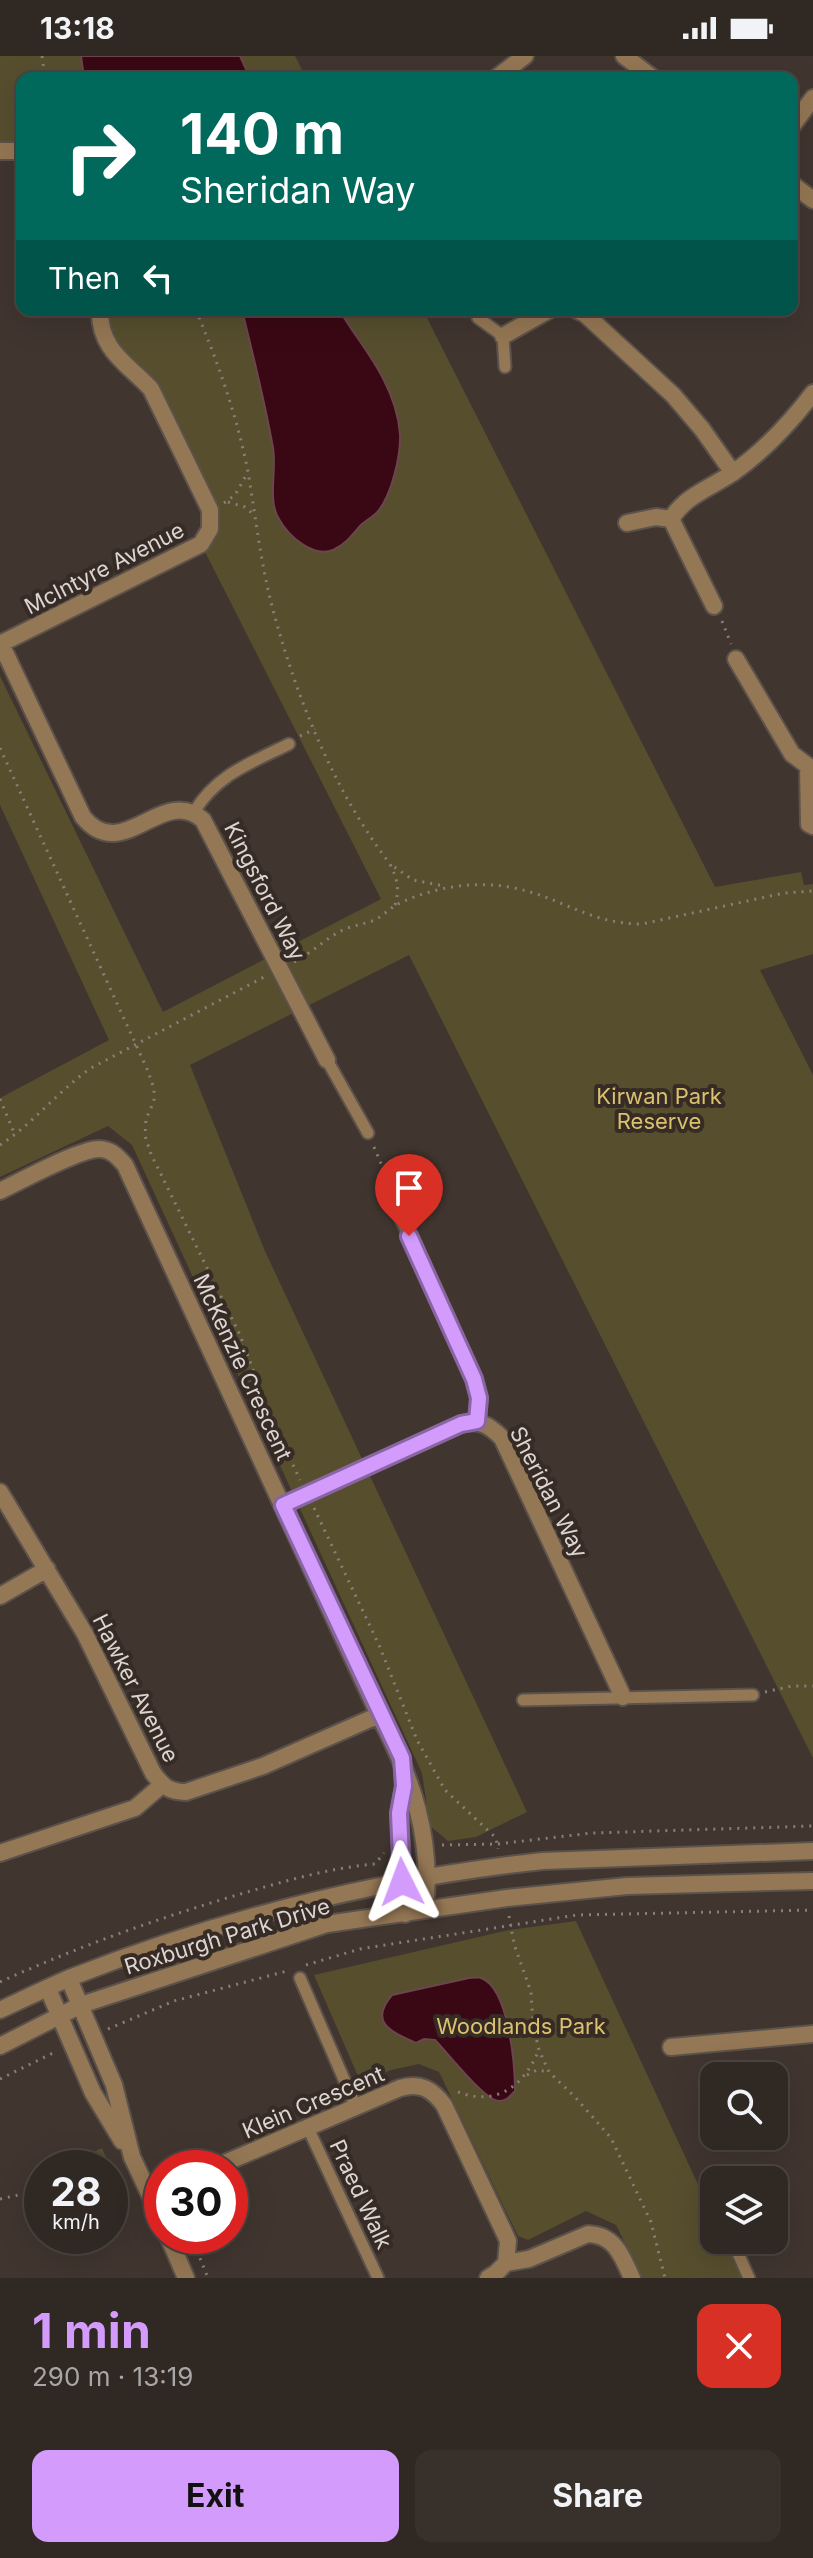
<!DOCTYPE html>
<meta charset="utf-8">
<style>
body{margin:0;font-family:Inter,sans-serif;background:#38302b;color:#f1f3f6;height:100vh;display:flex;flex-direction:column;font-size:30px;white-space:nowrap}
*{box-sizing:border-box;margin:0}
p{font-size:26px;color:#a8a6a6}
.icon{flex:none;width:44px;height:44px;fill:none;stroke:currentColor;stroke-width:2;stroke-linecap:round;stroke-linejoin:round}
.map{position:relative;height:2222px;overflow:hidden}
.side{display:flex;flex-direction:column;background:#302823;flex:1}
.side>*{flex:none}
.hud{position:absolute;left:16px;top:16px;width:782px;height:244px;border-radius:16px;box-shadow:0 8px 32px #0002,0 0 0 2px #4b4441;background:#00695c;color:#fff;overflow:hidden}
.buttons{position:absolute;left:700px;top:2006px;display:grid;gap:16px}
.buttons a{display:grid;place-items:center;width:88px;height:88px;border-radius:16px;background:#302823;box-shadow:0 8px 32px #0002,0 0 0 2px #4b4441;font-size:40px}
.speed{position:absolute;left:24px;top:2094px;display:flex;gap:16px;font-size:40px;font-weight:700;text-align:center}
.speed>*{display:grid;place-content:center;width:104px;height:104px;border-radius:50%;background:#302823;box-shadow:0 8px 32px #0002,0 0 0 2px #4b4441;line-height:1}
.speed small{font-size:20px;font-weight:400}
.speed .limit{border:12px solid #d22;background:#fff;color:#111}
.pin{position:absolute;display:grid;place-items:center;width:68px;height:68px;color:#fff;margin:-82px -34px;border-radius:50% 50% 50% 0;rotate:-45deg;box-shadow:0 0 8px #0007}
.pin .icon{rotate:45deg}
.me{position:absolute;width:88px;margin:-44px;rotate:357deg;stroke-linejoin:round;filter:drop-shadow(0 0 6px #0008)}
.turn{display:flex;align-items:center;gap:28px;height:168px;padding:0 32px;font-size:36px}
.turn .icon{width:104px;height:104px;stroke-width:2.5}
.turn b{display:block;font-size:56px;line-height:68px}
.then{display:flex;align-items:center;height:76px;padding:0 32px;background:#0003;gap:16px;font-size:30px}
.round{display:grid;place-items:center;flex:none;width:84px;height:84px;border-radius:16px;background:#38302b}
.overview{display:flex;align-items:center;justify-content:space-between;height:136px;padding:0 32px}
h1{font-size:48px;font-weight:700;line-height:60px;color:#d39cfc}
.action{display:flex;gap:16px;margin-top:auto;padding:16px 32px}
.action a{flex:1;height:92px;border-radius:16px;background:#d39cfc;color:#111;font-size:32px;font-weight:700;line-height:92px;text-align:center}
.action a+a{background:#38302b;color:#f1f3f6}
.status{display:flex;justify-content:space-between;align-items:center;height:56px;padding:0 40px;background:#302823;direction:ltr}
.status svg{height:22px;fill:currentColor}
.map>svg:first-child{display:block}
</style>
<div class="status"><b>13:18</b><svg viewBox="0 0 49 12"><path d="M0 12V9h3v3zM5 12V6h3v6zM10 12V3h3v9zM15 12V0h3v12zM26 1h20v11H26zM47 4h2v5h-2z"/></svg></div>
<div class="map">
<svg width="813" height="2222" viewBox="0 0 813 2222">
<rect width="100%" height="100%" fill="#40352f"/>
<!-- green -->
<path fill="#574e2e" d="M0 0H295L306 22H22V95L0 88Z
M100 254H423L715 831 801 816 804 829 813 828V898L760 914 813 1019V1702L409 899 190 1009 265 1195 527 1756 476 1781 448 1785 430 1770 422 1717 132 1089 108 1070 0 1121V1042L109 984 0 749V620L163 956 381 843 201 488 210 473 151 333 117 303Z
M576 1865 714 2163V2184H724L742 2222H642L616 2169 586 2155 528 2184 518 2180 439 2016 419 2008 391 2014 361 2027 314 1919 509 1874Z
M102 2092 116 2125 110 2128V2112H58Z
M42 2119V2158L40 2159 25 2127Z"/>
<!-- water -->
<path fill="#3a0814" stroke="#6b464d" stroke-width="2" d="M81 0H240L250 22H84Z
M242 254H338C344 260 347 267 352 274 374 305 397 338 400 378 401 399 392 437 379 454 375 460 366 464 360 470 352 479 346 488 333 494 313 502 288 480 279 463 267 444 277 415 273 392 265 346 253 299 242 254Z
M469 1922C471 1922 480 1921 481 1922 509 1932 515 2010 515 2035 510 2040 507 2045 499 2045 485 2045 447 1996 435 1984L424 1983 416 1987C392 1976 368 1967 392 1939Z"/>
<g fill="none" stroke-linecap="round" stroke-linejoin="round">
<defs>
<path id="service" d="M478 262 503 280 505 311
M194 756C217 718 251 707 289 688
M327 1004 368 1077
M386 1133 409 1180
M523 1644 753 1639
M300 1922 356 2051
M308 2072 378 2222
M732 2184 749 2222"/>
<path id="minor" d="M624 0 653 22
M496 22 525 0
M792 70 813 42
M0 95H22
M792 128 813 144
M577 254 585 258 673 339 702 373 733 417
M503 280 549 254
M671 463C687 438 711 432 734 416 765 394 790 367 813 337
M627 467 656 461 671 463 714 550
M0 588 201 488 210 473V454L151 333C128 308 99 294 100 254
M1 588 83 761C123 810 162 728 203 764L327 1004
M736 603 792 698 808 710 809 768 813 770
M0 1135C21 1125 79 1093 99 1093 111 1093 118 1101 125 1109L379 1659C412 1722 433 1781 425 1853
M409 1180 474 1323 479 1342 477 1365
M0 1436 85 1578 153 1717C163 1731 170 1736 186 1736L263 1710 379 1659
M283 1449 461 1368C480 1364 488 1368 502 1382L623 1641
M0 1540 47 1513
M403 1716 404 1730 399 1757 405 1858
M0 1797 135 1752 162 1729
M69 1923 114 2029 132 2101 162 2165
M48 1933 93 2037 122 2085
M671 1991 813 1978
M213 2112 400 2032C420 2026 432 2033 444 2049L504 2176 508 2185 506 2207
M168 2180 186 2222
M488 2222 496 2217 506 2207 529 2203 588 2178C615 2179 622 2200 632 2222"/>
<path id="tertiary" d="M0 1954C24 1943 48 1931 72 1921 223 1862 382 1822 543 1805L813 1795
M0 1990 81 1949 327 1868 507 1842 627 1830 813 1825"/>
</defs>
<!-- service casing -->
<use href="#service" stroke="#5c524c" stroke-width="15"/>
<!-- minor casing -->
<use href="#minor" stroke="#5c524c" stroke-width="20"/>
<!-- tertiary casing -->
<use href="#tertiary" stroke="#5c524c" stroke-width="20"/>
<!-- path -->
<path stroke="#887f7a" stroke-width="3" stroke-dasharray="2 6" stroke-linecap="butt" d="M42 0 45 22
M196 254C218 307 237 360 248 416 256 463 261 509 273 554 297 643 334 735 390 808
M228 446 245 451 253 458
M224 447 235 439 248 416
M722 565 731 588
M300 680 315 673
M0 692 148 1015 154 1033V1045L146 1063 145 1080 151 1098 240 1279 270 1359 300 1424
M395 849C400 832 397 823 390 808L413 824 444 830
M294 906C312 897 327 881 345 873 355 869 365 868 375 864 384 859 391 851 400 847 434 831 476 824 514 832 561 841 589 868 642 868L784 837 813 835
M0 1043 15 1079
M0 1089C34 1067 58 1035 91 1012L266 920
M374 1091 385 1117
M314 1452 379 1589 417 1684 445 1734 496 1782 498 1793
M765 1636 792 1630H813
M442 1789 497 1788 592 1777 813 1770
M509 1860 514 1888 531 1936 533 1969 539 1994 549 2016 576 2042 611 2082 651 2166 665 2222
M306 1909 360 1893 577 1859 813 1854
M0 1926C77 1891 156 1863 237 1839 282 1826 328 1812 375 1808L384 1797
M108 1973 174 1945 287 1915
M527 2019 537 2014 549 2016
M0 2023 57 1995
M458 2036C498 2051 524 2029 539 1994
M171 2112 202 2098
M110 2125 122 2121
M0 2143 42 2134
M191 2180 208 2222"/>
<!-- service -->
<use href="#service" stroke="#947754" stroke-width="11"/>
<!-- minor -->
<use href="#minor" stroke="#947754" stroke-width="16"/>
<!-- tertiary -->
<use href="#tertiary" stroke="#947754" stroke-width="16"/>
</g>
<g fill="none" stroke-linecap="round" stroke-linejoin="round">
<defs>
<path id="route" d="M402 1826 399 1757 404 1730 402 1702 283 1449 461 1368 477 1365 479 1342 474 1323 409 1180"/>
</defs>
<!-- route casing -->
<use href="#route" stroke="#8965a4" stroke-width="20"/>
<!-- route -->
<use href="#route" stroke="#d39cfc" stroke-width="14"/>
</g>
<g text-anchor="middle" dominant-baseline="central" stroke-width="8" stroke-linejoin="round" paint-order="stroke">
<!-- street labels -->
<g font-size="22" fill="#dcd5d1" stroke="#362b25">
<text transform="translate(104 512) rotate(-27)">McIntyre Avenue</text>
<text transform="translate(265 835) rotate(63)">Kingsford Way</text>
<text transform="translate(243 1311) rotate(65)">McKenzie Crescent</text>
<text transform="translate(549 1436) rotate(63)">Sheridan Way</text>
<text transform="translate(136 1632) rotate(63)">Hawker Avenue</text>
<text transform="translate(227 1880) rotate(-17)">Roxburgh Park Drive</text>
<text transform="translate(313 2046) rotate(-23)">Klein Crescent</text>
<text transform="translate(361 2138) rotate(65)">Praed Walk</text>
</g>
<!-- park labels -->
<g font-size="22" fill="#dbc16e" stroke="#362b25">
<text x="659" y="1040">Kirwan Park<tspan x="659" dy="25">Reserve</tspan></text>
<text x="521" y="1970">Woodlands Park</text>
</g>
</g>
</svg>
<div class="buttons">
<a><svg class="icon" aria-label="search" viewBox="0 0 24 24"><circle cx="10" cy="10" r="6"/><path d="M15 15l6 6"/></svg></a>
<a><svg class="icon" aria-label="layers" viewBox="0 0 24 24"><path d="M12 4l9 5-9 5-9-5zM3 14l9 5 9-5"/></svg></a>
</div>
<div class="speed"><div>28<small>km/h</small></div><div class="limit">30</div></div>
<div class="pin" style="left:409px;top:1180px;background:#d93025"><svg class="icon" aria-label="arrive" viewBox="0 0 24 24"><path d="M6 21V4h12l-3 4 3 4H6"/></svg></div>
<svg class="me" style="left:402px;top:1826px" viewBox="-20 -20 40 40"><path d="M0-17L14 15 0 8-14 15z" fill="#d39cfc" stroke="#fff" stroke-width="4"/></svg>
<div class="hud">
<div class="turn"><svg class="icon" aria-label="right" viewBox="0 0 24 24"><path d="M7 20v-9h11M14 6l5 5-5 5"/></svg><div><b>140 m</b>Sheridan Way</div></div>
<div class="then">Then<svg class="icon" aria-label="left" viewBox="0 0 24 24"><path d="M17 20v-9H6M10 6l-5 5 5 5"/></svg></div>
</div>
</div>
<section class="side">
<div class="overview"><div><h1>1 min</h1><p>290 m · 13:19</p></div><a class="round" style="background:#d93025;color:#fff"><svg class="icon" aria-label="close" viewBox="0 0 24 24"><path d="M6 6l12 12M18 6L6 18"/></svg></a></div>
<div class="action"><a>Exit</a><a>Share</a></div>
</section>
